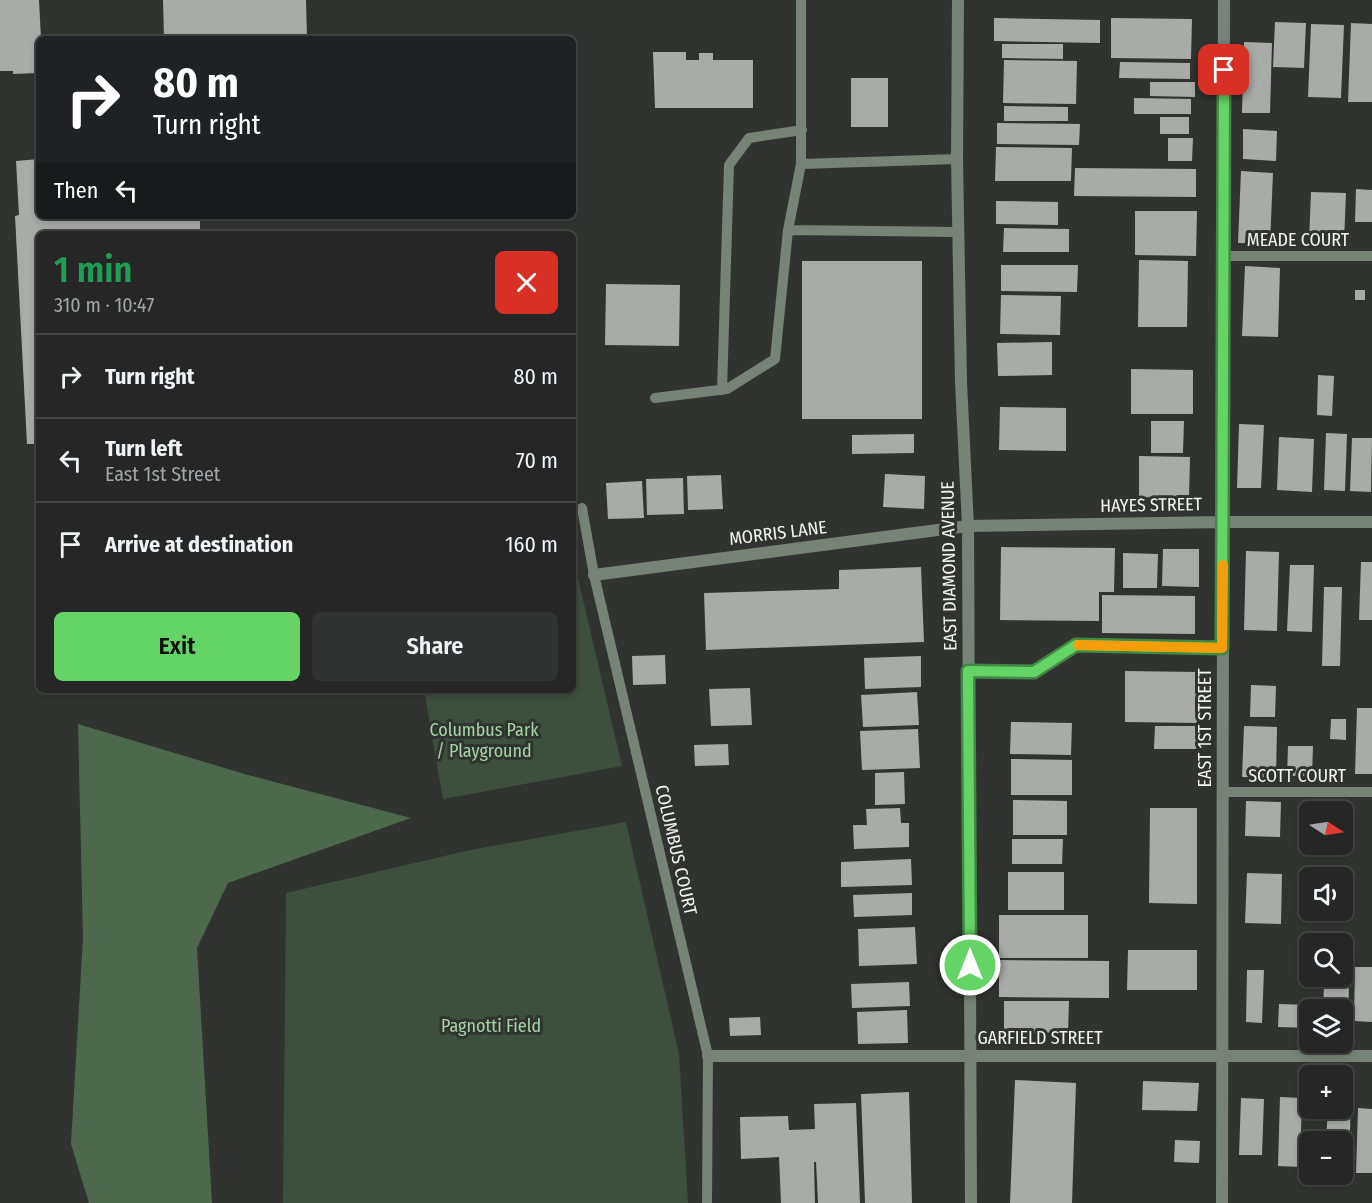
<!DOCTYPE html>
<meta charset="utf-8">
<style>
body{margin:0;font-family:"Fira Sans Condensed",sans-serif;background:#313232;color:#f1f3f6;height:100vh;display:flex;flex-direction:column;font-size:22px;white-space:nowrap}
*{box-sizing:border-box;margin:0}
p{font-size:20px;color:#a3a5a7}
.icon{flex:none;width:33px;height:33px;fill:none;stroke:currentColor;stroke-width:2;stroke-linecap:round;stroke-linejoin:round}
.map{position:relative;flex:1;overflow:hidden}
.drawer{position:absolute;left:36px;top:231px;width:540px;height:462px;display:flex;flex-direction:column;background:#252625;border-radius:9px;box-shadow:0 3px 9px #0003,0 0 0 2px #424342}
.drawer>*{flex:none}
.guide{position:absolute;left:36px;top:36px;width:540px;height:183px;border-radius:9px;box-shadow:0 3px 9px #0003,0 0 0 2px #424342;background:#202124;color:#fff;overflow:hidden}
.needle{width:39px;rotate:102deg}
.fabs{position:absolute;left:1299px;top:801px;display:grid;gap:12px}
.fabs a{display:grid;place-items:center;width:54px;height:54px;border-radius:9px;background:#252625;box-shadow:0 3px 9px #0003,0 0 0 2px #424342;font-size:30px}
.pin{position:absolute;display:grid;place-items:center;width:51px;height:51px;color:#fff;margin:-26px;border-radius:12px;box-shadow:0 3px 9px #0006}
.me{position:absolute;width:66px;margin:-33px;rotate:0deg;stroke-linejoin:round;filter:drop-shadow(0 0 4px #0008)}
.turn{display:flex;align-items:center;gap:21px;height:126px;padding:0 18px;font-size:27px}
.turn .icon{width:78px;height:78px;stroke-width:2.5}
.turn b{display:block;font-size:42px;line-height:51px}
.then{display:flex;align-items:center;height:57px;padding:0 18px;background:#0003;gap:12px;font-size:22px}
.round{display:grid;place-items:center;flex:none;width:63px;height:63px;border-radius:9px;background:#313232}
.headline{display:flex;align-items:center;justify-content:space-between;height:102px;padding:0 18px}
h1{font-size:36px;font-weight:600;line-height:45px;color:#1e9e55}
.primary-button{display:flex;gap:12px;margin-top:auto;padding:12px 18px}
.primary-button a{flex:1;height:69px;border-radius:9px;background:#65d467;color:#111;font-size:24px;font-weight:600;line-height:69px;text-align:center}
.primary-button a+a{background:#313232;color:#f1f3f6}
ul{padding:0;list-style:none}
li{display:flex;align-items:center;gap:18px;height:84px;padding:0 18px;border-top:2px solid #424342}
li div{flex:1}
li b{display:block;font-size:22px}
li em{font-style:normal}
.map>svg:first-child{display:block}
</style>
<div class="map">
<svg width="1372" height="1203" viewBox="0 0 1372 1203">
<rect width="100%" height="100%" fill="#313331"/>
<!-- green -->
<path fill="#3d4f3d" d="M573 557 622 766 443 799 424 690H573Z
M626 822 679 1054 688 1203H283L286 893 470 850Z"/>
<!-- forest -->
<path fill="#4d684c" d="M78 724 248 775 411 818 228 883 197 948 212 1203H89L71 1144 83 938Z"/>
<!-- building -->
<path fill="#a9aba8" d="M0 0H39L41 39H39V73L13 74V71H0Z
M163 0H306L307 39H164Z
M994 18 1100 20V43L994 41Z
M1111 18 1192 19 1191 59 1111 58Z
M1275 22 1306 23 1304 68 1273 67Z
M1351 23 1372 24V102H1348Z
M1311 24 1344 25 1341 98 1308 97Z
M1244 42 1272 43 1270 113H1242Z
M1002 44H1063V59L1002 58Z
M653 52H686V60H699V53H713V60H753V108H655Z
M1004 60 1077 61 1076 104 1003 103Z
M1120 62 1190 63V79L1119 78Z
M851 78H888V127H851Z
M1150 82H1195V97L1150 96Z
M1134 98 1191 99V114H1134Z
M1004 106 1068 107V121H1004Z
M1160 117H1189V134H1160Z
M997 123 1080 124 1079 145 997 144Z
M1243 129 1277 131 1276 161 1243 159Z
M1168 138H1193L1192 161H1168Z
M996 147 1072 148 1071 181H995Z
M39 159V216H200V234H39V444H27L15 216 19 215 16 161Z
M1075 168 1196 169V197L1074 196Z
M1241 171 1273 173 1270 244 1238 243Z
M1356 189 1372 190V222H1355Z
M1311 192 1346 193 1344 242 1309 241Z
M996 201 1058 202V225L996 224Z
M1135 211H1197L1196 256 1135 255Z
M484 216H507V218L484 220Z
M1004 228 1069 229V252H1003Z
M1139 260 1188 261 1187 327H1138Z
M802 261H922V419H802Z
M1001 265H1078L1077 292 1001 291Z
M1245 266 1280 268 1278 337 1242 336Z
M606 284 680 285 679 346 605 345Z
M1355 290H1365V300H1355Z
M1001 295 1061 296 1060 335 1000 334Z
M1052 342V375L998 376 997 343Z
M1131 369 1193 370V414H1131Z
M1318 375 1334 376 1332 416 1317 415Z
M1000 407 1066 408V451L999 450Z
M1151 421H1184L1183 453H1151Z
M1239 424 1264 425 1261 488H1237Z
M1326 433 1347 434 1345 491 1324 490Z
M914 434V453L852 454V435Z
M1279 437 1314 439 1312 492 1277 490Z
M1352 438H1372L1371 492 1350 491Z
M1139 456 1190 457 1189 498 1139 497Z
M885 474 925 476 924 509 883 507Z
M721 475 723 509 688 510 687 476Z
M683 478 684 514 647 515 646 479Z
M642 481 644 518 608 519 606 483Z
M1001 547 1115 548 1114 592H1099V621L1000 620Z
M1163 549H1199V587L1162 586Z
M1246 551 1279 552 1277 631 1244 630Z
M1123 553 1158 554 1157 588H1123Z
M1361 562H1372V620H1359Z
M1290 565H1314L1312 632 1287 631Z
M921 567 924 642 706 650 704 593 839 589V570Z
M1324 587H1342L1340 666H1322Z
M1102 595 1195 596V634L1102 633Z
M665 655 666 684 633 685 632 656Z
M921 656V687L865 689 864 658Z
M1125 671 1198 672 1197 723 1125 722Z
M1251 685 1276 686 1275 717H1250Z
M750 688 752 725 711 726 709 689Z
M917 692 919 725 863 727 861 695Z
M1357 708H1372V774H1355Z
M1331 719H1346V740L1330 739Z
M1011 722 1072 723 1071 755 1010 754Z
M1155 726H1196V749H1154Z
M1244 726 1277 727 1276 778 1242 777Z
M918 729 920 768 862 770 860 731Z
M728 744 729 765 695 766 694 745Z
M1288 746H1313L1312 776H1287Z
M1011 759 1072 760V795H1011Z
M904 772 905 804 875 805V773Z
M1013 800 1067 801V835H1013Z
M1246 801 1281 802 1280 837 1245 836Z
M900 808 901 823H909V847L854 849 853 825H867L866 809Z
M1150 808H1197V904L1149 903Z
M1012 839H1063L1062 864H1012Z
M911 859 912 885 841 887V862Z
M1008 872H1064V910H1008Z
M1247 873 1282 874 1281 924 1245 923Z
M912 893V915L854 917 853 895Z
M999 915H1088V958H999Z
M915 927 917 964 859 966 858 929Z
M1128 950H1197V990H1127Z
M999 960 1109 961V998L999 997Z
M1355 967H1372V1022L1354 1021Z
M1247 970H1264L1262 1023 1246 1022Z
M909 982 910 1006 852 1008 851 984Z
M1324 984 1349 985 1348 1024H1342V1010H1323Z
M1004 1001H1069L1068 1033 1004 1032Z
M1279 1004 1311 1005V1010H1310V1028L1278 1027Z
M907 1010 908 1043 858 1044 857 1012Z
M760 1017 761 1035 730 1036 729 1018Z
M1015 1080 1076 1083 1072 1203H1010Z
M1143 1081 1199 1083 1197 1111 1142 1110Z
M909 1092 912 1203H865L861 1094Z
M1280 1097 1302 1098 1300 1167 1278 1166Z
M1342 1097H1351L1349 1164 1342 1163V1142H1326L1328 1108H1342Z
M1241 1098 1264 1099 1262 1155H1239Z
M856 1103 860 1203H818L816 1162H814L815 1203H781L779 1157 741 1159 740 1117 788 1116 789 1130 815 1129 814 1104Z
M1358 1108 1372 1109V1173H1356Z
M1175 1140 1200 1141 1199 1163 1174 1162Z"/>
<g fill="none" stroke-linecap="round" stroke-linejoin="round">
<!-- service -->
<path stroke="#768376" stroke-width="10" d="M801 164 957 159
M788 230 958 232
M1223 256H1372
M722 390 729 165 749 138 802 130
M655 398 727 389 775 359 788 230 801 164V0
M582 508 594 575 708 1056 707 1203
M968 671 1034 672 1075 645 1223 648
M1223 792H1372"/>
<!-- minor -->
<path stroke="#768376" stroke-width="12" d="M594 575 968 526 1223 522H1372
M708 1056H1372
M1222 1203 1224 0"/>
<!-- tertiary -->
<path stroke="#768376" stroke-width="12" d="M958 0 957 159 961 382 968 526 971 1203"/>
</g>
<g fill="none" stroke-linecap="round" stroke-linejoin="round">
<defs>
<path id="route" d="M970 965 968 671 1034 672 1076 645 1222 648 1224 70"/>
</defs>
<!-- route casing -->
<use href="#route" stroke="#428a43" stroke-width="15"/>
<!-- route -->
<use href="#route" stroke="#65d467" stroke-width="10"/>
<!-- slow -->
<path stroke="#f59e0b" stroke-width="10" d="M1078 645 1222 648 1223 565"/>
</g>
<g text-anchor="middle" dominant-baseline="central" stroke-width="6" stroke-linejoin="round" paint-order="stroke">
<!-- street labels -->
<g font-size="18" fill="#f2f4f2" stroke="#313331">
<text x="1298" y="240">MEADE COURT</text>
<text transform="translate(1151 505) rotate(-1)">HAYES STREET</text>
<text transform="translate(778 533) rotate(-7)">MORRIS LANE</text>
<text transform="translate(949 566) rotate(-91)">EAST DIAMOND AVENUE</text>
<text transform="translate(1205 728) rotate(-90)">EAST 1ST STREET</text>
<text x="1297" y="776">SCOTT COURT</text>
<text transform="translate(676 850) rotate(77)">COLUMBUS COURT</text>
<text x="1040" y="1038">GARFIELD STREET</text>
</g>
<!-- park labels -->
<g font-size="18" fill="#a4d4a3" stroke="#313331">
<text x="484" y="730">Columbus Park<tspan x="484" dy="21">/ Playground</tspan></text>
<text x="491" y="1026">Pagnotti Field</text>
</g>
</g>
</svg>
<div class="fabs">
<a><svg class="needle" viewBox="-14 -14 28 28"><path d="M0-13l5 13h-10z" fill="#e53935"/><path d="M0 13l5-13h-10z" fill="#a3a5a7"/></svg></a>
<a><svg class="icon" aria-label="sound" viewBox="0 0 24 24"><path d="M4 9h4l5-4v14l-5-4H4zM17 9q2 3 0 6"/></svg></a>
<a><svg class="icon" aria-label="search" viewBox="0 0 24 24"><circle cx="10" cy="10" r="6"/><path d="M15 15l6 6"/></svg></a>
<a><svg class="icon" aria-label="layers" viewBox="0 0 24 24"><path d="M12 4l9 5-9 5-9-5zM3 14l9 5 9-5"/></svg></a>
<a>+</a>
<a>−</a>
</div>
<div class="pin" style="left:1224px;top:70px;background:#d93025"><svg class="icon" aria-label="arrive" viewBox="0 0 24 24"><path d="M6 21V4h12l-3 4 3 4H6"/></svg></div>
<svg class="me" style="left:970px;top:965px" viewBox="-20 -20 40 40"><circle r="17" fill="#65d467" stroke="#fff" stroke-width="3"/><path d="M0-11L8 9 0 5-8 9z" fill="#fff"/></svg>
<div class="guide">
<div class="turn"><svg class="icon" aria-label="right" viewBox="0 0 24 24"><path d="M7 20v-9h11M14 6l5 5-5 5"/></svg><div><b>80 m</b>Turn right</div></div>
<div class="then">Then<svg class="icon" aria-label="left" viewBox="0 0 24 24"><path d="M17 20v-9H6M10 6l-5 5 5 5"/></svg></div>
</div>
<section class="drawer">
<div class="headline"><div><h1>1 min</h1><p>310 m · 10:47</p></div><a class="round" style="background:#d93025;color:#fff"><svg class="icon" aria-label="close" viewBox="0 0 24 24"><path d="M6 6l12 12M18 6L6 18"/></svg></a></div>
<ul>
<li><svg class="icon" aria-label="right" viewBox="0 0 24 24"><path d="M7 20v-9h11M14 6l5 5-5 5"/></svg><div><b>Turn right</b></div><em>80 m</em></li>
<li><svg class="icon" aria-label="left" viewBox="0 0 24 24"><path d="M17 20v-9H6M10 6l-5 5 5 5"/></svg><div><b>Turn left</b><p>East 1st Street</p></div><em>70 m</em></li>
<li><svg class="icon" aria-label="arrive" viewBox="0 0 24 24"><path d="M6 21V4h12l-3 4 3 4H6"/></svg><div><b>Arrive at destination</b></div><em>160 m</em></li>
</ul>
<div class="primary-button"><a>Exit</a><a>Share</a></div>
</section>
</div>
